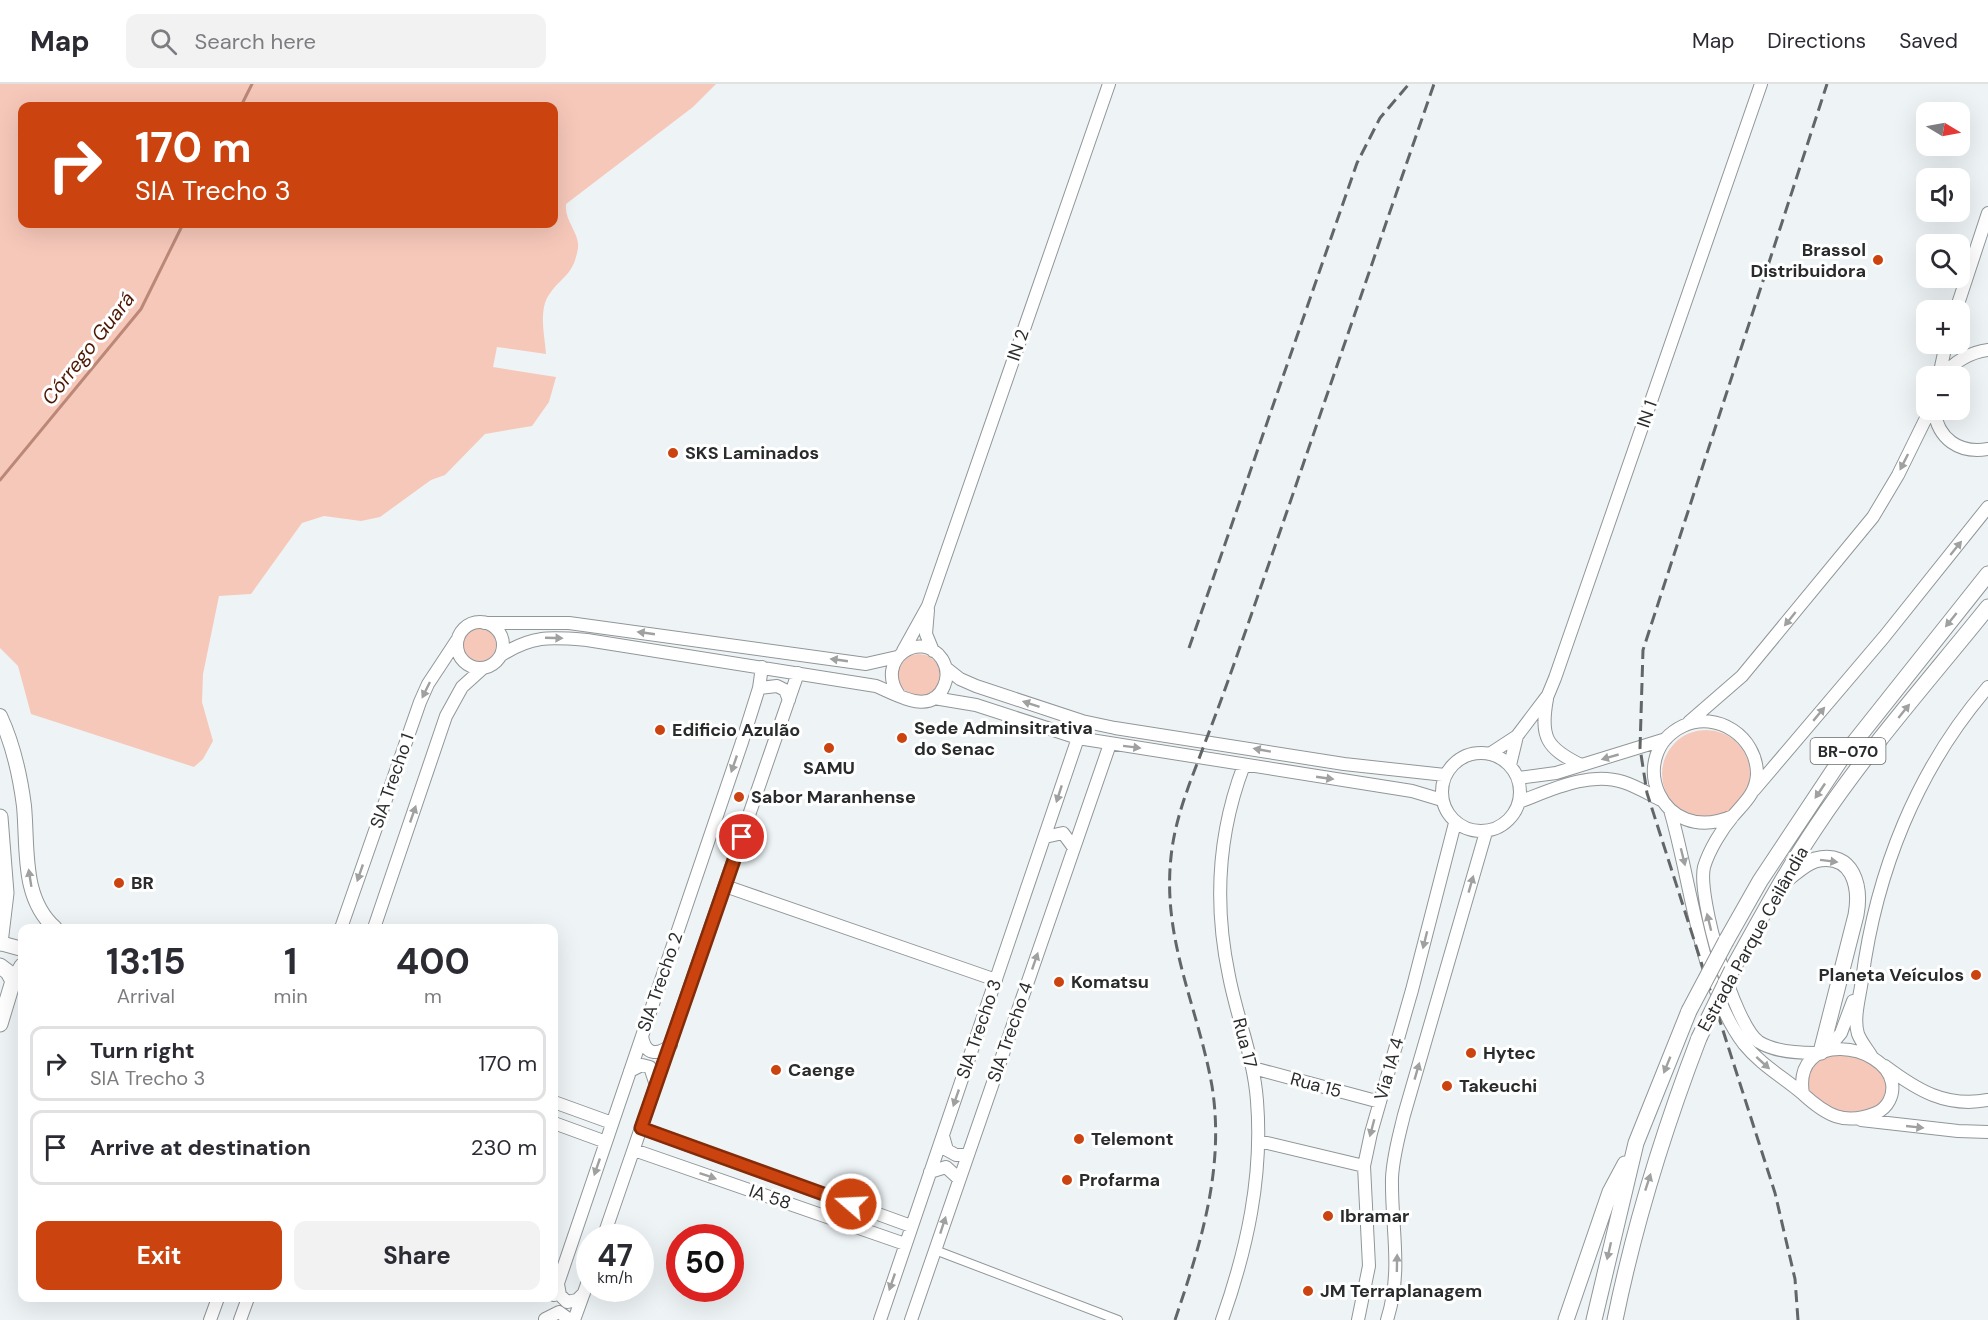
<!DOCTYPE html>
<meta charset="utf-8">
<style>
body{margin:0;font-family:"DM Sans",sans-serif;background:#f2f2f3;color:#2b2b33;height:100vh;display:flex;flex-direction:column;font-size:22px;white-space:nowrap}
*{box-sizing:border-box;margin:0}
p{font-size:20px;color:#7c7c81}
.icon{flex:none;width:33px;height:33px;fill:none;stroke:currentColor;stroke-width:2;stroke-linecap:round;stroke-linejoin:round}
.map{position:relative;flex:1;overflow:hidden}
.sheet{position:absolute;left:18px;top:840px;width:540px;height:378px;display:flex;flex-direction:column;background:#fff;border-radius:12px;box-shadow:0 6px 24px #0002}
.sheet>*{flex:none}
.hud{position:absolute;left:18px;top:18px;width:540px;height:126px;border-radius:12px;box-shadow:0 6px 24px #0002;background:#cb440f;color:#fff;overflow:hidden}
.needle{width:39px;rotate:100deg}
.controls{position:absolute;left:1916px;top:18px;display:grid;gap:12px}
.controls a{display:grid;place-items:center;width:54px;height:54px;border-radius:12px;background:#fff;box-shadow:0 6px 24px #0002;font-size:30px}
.speed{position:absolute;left:576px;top:1140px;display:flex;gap:12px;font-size:30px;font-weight:700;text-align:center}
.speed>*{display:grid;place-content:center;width:78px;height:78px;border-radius:50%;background:#fff;box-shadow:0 6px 24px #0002;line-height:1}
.speed small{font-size:15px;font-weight:400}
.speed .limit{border:9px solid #d22;background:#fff;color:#111}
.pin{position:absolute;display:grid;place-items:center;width:51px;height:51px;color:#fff;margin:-26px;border:3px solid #fff;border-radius:50%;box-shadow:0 2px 6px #0007}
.me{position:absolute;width:66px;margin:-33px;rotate:289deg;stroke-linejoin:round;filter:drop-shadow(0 0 4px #0008)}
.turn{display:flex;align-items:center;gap:21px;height:126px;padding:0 18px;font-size:27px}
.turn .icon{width:78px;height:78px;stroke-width:2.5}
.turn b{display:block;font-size:42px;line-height:51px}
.eta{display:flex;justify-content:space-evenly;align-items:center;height:102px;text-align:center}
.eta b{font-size:36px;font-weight:700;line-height:42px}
.cta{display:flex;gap:12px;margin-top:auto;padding:12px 18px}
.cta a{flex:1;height:69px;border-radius:12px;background:#cb440f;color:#fff;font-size:24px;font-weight:700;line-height:69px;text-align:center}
.cta a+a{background:#f2f2f3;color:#2b2b33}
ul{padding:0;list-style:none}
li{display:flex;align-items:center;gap:18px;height:75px;margin:0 12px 9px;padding:0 6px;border:3px solid #e1e1e2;border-radius:12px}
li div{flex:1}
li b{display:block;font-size:22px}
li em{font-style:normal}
header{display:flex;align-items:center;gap:36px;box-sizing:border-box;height:84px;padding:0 30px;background:#fff;border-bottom:2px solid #e1e1e2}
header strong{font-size:28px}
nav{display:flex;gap:33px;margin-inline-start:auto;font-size:21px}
.search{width:420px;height:54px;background:#f2f2f3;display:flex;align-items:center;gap:15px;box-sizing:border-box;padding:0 21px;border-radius:12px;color:#7c7c81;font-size:22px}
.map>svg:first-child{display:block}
</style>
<header>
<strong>Map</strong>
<div class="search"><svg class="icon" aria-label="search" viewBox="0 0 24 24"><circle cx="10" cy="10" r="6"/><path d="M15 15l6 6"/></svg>Search here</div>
<nav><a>Map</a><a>Directions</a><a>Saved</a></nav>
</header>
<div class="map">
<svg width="1988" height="1236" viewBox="0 0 1988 1236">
<rect width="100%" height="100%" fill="#eef4f6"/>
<!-- green -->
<path fill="#f6c8ba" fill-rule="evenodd" d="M0 0H716L693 23 566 120C564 137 580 149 578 164 573 194 560 192 547 214 539 230 545 253 546 270L497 263 493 283 556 293 549 318 532 342 485 350 445 391 431 396 380 433 361 437 324 432 302 439 251 510 219 512 203 590 202 618 213 657 203 675 194 683 31 630 18 582 0 564ZM22 22H554V140H22Z
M462 561a17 17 0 1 1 34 0a17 17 0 1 1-34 0Z
M898 591a21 21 0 1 1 42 0a21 21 0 1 1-42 0Z
M1662 690a44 44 0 1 1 88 0a44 44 0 1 1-88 0Z
M1829 970C1857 971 1898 980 1884 1017 1862 1034 1809 1035 1808 997 1808 991 1807 985 1813 980 1817 976 1824 973 1829 970Z"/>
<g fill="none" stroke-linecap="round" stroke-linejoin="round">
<!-- stream -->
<path stroke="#bb8878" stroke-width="3" d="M241 22 252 0
M0 396 141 225 183 140"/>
<defs>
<path id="street" d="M935 1166 1118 1236"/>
<path id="secondary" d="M1956 226 1988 129
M1939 292 1946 260
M1943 292C1953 278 1971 268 1988 266
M1934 326C1938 355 1959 370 1988 365
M928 526 926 550 933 567
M457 561a23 23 0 1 1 46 0a23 23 0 1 1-46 0Z
M484 539H569L866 580 897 573
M903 567 928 522 1109 0
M500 572C532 551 550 553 587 556L876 602C896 610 931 633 944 602 948 593 947 583 942 575 921 544 874 576 899 611
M946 584 960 595 976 602 1082 637 1115 644 1344 680 1445 691
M759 604 777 602 785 606 789 616
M934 614 976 621 1078 654 1412 707 1442 716
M1547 615C1540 653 1546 664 1581 681
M1689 638 1742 592 1873 433 1898 391 1930 326
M1442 708a39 39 0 1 1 78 0a39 39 0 1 1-78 0Z
M1491 669 1517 652
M1510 681 1517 652 1548 611 1555 594 1761 0
M1518 694 1556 689 1666 655
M1754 706 1884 553 1988 423
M1519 718C1551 706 1589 687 1623 698 1636 702 1649 710 1661 716
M1670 726C1691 796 1700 903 1744 960 1761 981 1783 993 1803 1010 1826 1031 1844 1042 1876 1029 1888 1024 1894 1011 1892 999 1885 959 1792 945 1803 1010
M1733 732C1660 764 1625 670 1683 642 1717 626 1757 653 1757 690 1756 709 1745 718 1733 732 1722 745 1709 766 1704 783 1697 812 1734 941 1759 958 1775 968 1798 969 1816 969
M1045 753 1063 749 1074 764
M725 802 996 896
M341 844 420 618 428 600 457 556
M374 844 446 632 462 603 483 584
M642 952C645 971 657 972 671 961
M1826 967 1841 949 1853 917
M1872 973C1868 966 1861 958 1858 950 1853 934 1860 912 1862 896 1876 788 1917 685 1988 603
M1885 982C1917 1006 1946 1024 1988 1016
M1253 984 1380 1018
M630 987 642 981 650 983 656 1001
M554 1018 612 1039
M1861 1036 1958 1047 1988 1048
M554 1039 606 1058
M641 1044 911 1142
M943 1052 947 1066 956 1071H967
M1259 1057 1364 1082
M634 1066 905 1160
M930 1088 946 1083 958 1094
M603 1154 798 589
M558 1200 560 1211 567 1218 577 1216 584 1209
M554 1211 742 658 759 604 762 583
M545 1235 559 1228 570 1236
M210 1236 218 1214
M240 1236 248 1214
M574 1236 590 1192
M880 1236 1078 654
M911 1236 1110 660
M1222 1236C1247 1165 1263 1093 1257 1017 1254 974 1237 934 1229 892 1214 821 1218 749 1244 681
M1358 1236 1369 1182 1364 1082 1371 1049 1412 906 1455 739
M1387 1236C1403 1185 1391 1145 1392 1094 1393 1072 1399 1052 1404 1031L1486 748"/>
<path id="primary" d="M0 632C13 660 20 691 24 722 28 764 21 814 55 844
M0 859 22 865"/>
<path id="highway" d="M0 733 6 809 0 859
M1788 794C1796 788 1805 779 1815 776 1854 766 1861 804 1856 831L1821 968
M1726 857 1760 797 1841 675 1988 490
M0 882 8 888 13 897
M1732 886C1759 837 1785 789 1816 743 1867 666 1930 595 1988 523
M0 940 13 897 22 882
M1566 1236 1610 1108 1625 1080
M1594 1236 1636 1059 1689 927
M1615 1236C1635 1138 1663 1048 1699 954"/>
</defs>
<!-- street casing -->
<use href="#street" stroke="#919698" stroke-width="10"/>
<!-- secondary casing -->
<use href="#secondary" stroke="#919698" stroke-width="14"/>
<!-- primary casing -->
<use href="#primary" stroke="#919698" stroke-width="16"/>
<!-- highway casing -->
<use href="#highway" stroke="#919698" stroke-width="17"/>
<!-- street -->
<use href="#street" stroke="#fff" stroke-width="8"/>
<!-- secondary -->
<use href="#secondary" stroke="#fff" stroke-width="12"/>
<!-- primary -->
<use href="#primary" stroke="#fff" stroke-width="14"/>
<!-- highway -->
<use href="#highway" stroke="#fff" stroke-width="15"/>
<!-- rail -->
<path stroke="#636667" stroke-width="3" stroke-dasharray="12 6" stroke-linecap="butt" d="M1189 564 1357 79 1380 34 1409 0
M1175 1236C1201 1159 1225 1084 1212 1002 1198 923 1162 856 1171 773 1175 732 1192 694 1206 656 1220 620 1233 583 1246 546 1309 364 1371 182 1434 0
M1798 1236 1795 1195 1775 1109 1647 709 1640 664 1643 566 1827 0"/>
<defs>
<path id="highway-bridge" d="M1689 927 1726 857
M1699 954 1732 886"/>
</defs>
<!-- highway-bridge casing -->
<use href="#highway-bridge" stroke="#919698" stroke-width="17" stroke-linecap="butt"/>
<!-- highway-bridge -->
<use href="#highway-bridge" stroke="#fff" stroke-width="15"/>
</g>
<!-- one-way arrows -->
<defs><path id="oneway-solid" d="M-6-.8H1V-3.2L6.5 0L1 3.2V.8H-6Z" transform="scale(1.5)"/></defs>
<g fill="#9fa0a0">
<use href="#oneway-solid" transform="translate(1904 378) rotate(117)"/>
<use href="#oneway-solid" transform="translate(1956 464) rotate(-51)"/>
<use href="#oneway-solid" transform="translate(1790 535) rotate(129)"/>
<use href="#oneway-solid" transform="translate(1951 536) rotate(129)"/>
<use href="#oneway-solid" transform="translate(646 549) rotate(-172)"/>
<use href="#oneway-solid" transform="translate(554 554) rotate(2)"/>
<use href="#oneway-solid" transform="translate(839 576) rotate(-172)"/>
<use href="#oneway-solid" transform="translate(426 606) rotate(116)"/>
<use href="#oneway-solid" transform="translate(1031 620) rotate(-162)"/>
<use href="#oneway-solid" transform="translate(1904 627) rotate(-51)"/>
<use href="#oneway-solid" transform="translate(1819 630) rotate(-50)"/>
<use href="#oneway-solid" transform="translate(1132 663) rotate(7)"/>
<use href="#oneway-solid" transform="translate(1262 666) rotate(-170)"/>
<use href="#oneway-solid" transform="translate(1610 673) rotate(164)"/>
<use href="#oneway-solid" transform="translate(734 680) rotate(109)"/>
<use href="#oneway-solid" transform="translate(1325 694) rotate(8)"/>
<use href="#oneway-solid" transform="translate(1820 707) rotate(124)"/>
<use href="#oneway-solid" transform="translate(1059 710) rotate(108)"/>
<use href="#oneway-solid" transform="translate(413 730) rotate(-71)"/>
<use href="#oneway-solid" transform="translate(1683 773) rotate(76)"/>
<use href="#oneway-solid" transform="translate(1829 777) rotate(7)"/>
<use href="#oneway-solid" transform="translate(360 789) rotate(109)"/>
<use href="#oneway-solid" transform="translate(30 794) rotate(-99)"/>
<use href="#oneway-solid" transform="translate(1471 800) rotate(-74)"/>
<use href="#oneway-solid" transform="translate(1709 838) rotate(-104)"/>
<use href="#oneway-solid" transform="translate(1425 856) rotate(104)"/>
<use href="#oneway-solid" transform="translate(1035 877) rotate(-71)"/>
<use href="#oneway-solid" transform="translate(1763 979) rotate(42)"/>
<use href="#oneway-solid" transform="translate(1667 981) rotate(112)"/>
<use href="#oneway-solid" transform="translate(1417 987) rotate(-74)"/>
<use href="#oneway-solid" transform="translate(956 1014) rotate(109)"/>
<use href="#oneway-solid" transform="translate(1915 1043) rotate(6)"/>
<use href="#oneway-solid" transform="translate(1372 1044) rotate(105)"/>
<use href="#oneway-solid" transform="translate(597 1083) rotate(109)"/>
<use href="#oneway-solid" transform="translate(708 1092) rotate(19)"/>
<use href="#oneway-solid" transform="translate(1648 1098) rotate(-72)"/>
<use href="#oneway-solid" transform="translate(943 1141) rotate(-72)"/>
<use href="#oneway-solid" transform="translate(1609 1167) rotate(103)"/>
<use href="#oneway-solid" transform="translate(1397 1179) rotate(-89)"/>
<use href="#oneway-solid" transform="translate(892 1198) rotate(109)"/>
</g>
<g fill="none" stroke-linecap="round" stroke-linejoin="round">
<defs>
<path id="route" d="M742 753 641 1044 851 1120"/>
</defs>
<!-- route casing -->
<use href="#route" stroke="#842c0a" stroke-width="15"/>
<!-- route -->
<use href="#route" stroke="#cb440f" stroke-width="10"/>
</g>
<!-- markers -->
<g fill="#cb440f" stroke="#fff" stroke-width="2">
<circle cx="1878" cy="176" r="6"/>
<circle cx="673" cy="369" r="6"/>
<circle cx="660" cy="646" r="6"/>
<circle cx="902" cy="654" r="6"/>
<circle cx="829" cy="664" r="6"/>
<circle cx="739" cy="713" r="6"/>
<circle cx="119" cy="799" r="6"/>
<circle cx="1976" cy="891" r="6"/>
<circle cx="1059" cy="898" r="6"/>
<circle cx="1471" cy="969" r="6"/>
<circle cx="776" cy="986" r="6"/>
<circle cx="1447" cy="1002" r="6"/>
<circle cx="1079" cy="1055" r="6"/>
<circle cx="1067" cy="1096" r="6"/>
<circle cx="1328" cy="1132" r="6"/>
<circle cx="1308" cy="1207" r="6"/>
</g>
<g text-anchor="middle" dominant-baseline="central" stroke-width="6" stroke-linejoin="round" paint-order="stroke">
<!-- shield labels -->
<rect fill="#fff" stroke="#696b6b" stroke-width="1.5" x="1810.5" y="654" width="75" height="26" rx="4.5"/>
<g font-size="16" font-weight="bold" fill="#292b2c">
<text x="1848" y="667">BR-070</text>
</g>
<!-- poi labels -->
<g font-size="18" font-weight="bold" fill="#292b2c" stroke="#fff" text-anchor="start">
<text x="1866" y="166" text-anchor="end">Brassol<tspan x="1866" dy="21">Distribuidora</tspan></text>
<text x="685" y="369">SKS Laminados</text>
<text x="914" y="644">Sede Adminsitrativa<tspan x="914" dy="21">do Senac</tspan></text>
<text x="672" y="646">Edificio Azulão</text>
<text x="829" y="684" text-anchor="middle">SAMU</text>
<text x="751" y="713">Sabor Maranhense</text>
<text x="131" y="799">BR</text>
<text x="1964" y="891" text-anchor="end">Planeta Veículos</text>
<text x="1071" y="898">Komatsu</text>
<text x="1483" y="969">Hytec</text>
<text x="788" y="986">Caenge</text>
<text x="1459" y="1002">Takeuchi</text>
<text x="1091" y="1055">Telemont</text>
<text x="1079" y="1096">Profarma</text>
<text x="1340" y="1132">Ibramar</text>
<text x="1320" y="1207">JM Terraplanagem</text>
</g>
<!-- street labels -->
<g font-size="18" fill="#292b2c" stroke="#fff">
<text transform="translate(1018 261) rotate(-71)">IN 2</text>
<text transform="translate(1647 330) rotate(-71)">IN 1</text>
<text transform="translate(392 697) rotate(-71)">SIA Trecho 1</text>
<text transform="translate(1753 855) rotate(-61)">Estrada Parque Ceilândia</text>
<text transform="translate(660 898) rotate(-71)">SIA Trecho 2</text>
<text transform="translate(979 945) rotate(-71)">SIA Trecho 3</text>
<text transform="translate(1010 948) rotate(-71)">SIA Trecho 4</text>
<text transform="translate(1245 959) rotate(76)">Rua 17</text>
<text transform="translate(1389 985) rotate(-74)">Via 1A 4</text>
<text transform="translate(1316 1001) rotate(15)">Rua 15</text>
<text transform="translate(770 1113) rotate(19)">IA 58</text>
</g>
<!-- water labels -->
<g font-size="20" font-style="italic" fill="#4e1704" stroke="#fff">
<text transform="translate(88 264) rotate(-52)">Córrego Guará</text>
</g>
</g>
</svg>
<div class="controls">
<a><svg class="needle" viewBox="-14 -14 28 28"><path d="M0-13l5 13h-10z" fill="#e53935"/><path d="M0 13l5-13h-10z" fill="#7c7c81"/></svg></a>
<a><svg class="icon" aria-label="sound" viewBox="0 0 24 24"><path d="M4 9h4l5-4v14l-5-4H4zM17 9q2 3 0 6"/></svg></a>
<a><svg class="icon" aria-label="search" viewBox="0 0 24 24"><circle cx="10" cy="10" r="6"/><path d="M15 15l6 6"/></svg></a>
<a>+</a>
<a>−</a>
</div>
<div class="speed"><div>47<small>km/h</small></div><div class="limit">50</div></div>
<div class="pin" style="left:742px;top:753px;background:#d93025"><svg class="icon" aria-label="arrive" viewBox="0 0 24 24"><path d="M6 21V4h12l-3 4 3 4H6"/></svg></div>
<svg class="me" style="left:851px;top:1120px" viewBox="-20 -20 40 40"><circle r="17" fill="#cb440f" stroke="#fff" stroke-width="3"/><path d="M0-11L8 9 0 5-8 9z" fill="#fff"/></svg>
<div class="hud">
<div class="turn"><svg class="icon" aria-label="right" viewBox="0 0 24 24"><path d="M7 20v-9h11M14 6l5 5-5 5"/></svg><div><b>170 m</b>SIA Trecho 3</div></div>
</div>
<section class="sheet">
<div class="eta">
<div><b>13:15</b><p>Arrival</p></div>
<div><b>1</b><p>min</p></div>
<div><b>400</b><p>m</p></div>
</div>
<ul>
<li><svg class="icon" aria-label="right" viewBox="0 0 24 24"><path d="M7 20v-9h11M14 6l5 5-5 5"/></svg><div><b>Turn right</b><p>SIA Trecho 3</p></div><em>170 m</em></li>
<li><svg class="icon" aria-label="arrive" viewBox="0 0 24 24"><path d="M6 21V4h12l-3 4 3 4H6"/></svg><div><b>Arrive at destination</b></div><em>230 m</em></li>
</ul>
<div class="cta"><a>Exit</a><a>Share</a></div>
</section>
</div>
